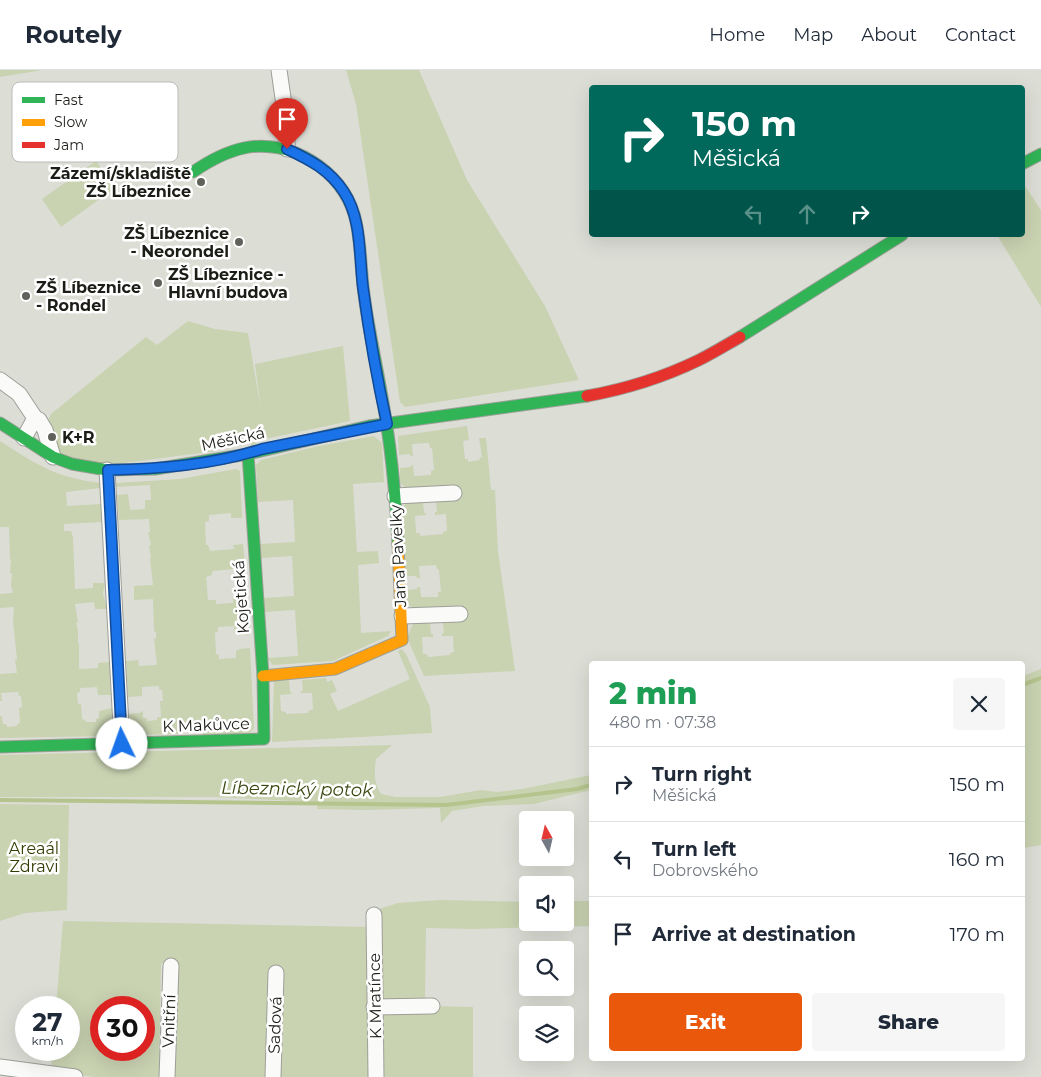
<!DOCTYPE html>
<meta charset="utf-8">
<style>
body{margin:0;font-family:Montserrat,sans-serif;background:#f6f6f7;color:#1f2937;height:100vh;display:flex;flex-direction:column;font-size:19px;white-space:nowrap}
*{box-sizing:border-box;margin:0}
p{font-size:16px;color:#747a83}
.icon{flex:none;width:28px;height:28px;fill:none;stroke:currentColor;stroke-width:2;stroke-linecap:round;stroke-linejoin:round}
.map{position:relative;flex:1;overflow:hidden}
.sheet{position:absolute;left:589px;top:591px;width:436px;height:400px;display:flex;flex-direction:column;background:#fff;border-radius:5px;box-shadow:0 5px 20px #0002}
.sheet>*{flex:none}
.hud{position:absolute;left:589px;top:15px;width:436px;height:152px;border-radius:5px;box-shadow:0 5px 20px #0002;background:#00695c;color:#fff;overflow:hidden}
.needle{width:32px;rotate:352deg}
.controls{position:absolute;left:519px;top:741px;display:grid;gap:10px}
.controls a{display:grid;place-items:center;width:55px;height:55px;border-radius:5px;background:#fff;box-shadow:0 5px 20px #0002;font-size:25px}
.speed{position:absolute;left:15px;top:926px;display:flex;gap:10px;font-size:25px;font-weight:700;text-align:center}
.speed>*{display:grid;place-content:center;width:65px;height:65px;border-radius:50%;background:#fff;box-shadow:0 5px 20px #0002;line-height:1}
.speed small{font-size:12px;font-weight:400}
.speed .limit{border:8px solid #d22;background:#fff;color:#111}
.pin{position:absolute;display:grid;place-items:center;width:42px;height:42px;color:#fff;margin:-51px -21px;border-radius:50% 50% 50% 0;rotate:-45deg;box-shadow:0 0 5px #0007}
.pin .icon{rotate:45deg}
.me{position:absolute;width:55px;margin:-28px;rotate:357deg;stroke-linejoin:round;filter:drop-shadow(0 0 4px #0008)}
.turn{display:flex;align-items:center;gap:18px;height:105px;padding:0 20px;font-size:22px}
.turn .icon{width:65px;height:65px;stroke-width:2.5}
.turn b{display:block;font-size:35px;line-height:42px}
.lanes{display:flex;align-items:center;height:48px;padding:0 20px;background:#0003;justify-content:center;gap:25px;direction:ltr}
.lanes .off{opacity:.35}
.round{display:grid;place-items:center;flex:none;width:52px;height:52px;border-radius:5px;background:#f6f6f7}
.headline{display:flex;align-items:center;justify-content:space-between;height:85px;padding:0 20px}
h1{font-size:30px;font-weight:800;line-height:38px;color:#1e9e55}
.action{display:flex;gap:10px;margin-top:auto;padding:10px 20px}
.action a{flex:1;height:58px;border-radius:5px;background:#ea580c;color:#fff;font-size:20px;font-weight:800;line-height:58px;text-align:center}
.action a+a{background:#f6f6f7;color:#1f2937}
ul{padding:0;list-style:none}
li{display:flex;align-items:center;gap:15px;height:75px;padding:0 20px;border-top:1px solid #e0e1e3}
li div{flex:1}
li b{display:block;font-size:19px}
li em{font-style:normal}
header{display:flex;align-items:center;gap:30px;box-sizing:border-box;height:70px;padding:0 25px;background:#fff;border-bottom:1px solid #e0e1e3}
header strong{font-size:24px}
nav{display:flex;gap:28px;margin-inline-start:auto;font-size:18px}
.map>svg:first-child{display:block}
</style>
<header>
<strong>Routely</strong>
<nav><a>Home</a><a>Map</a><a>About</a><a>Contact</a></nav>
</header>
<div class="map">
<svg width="1041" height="1007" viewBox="0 0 1041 1007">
<rect width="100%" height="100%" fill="#dcded6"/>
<!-- green -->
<path fill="#c9d2b1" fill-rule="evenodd" d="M0 0H43L0 7Z
M346 0H419L467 110 545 236 579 310 405 337 400 332 356 34Z
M96 91 115 118 61 157 42 129Z
M1023 113 1041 140V237L997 165H1022Z
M188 251 215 259 248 263 261 341 255 294 343 276 350 351 265 369H256L257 375 251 377 249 369 216 375V381L108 395 61 385 47 352 51 344 146 267 157 275Z
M467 356 469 370 463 371 465 389H468V392L480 390 479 388 482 387 479 368H486L491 420H495L498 481 515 601 424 606 407 568 413 554 430 553 431 564H433V567H422L423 584H427L428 587 450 585V583L454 582 453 566H442V563H444L443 553 465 551 463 537 413 539 407 533V520L417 519V517H420L421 527H438V522H441L439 500 437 499 436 495 419 496 420 508H417L416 506H406L402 438 407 432H423L424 443H426V445L415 446 416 463H420V466L443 464V462L447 461 446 444 435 445V442H437L436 431 457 429 456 415 406 418 400 413V398L410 397 411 396 413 395 414 406 431 405V401L434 400 432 378H430L429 373 412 374 413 386H410V384L399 385 398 366Z
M374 366 382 373 384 412 353 414 357 482 378 481 379 493 358 495 361 563 391 561 388 566 333 591 273 595 267 588 298 586 295 540 264 542V528L294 526 292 486 261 488 260 474 295 472 293 430 258 432 256 395 261 390 319 376Z
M0 371C37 395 55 407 100 413V418L66 422 67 436 101 434 102 452 64 454V461H71L73 467 75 519 93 518V513H105L103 523 107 539H95L94 532 75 534 78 552 76 553 78 560V573H79V599L98 598V593L110 592 111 625H98L97 617 80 618V622L77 623 78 634H81L82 649 85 650 86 652H96V649L99 648V641L112 638 114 660 108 666 0 668V646H2L3 654H6L7 657 17 656V654L20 653 19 638 22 637 21 626H19L18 622 1 623 2 631H0V604L17 603 15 590 17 589 13 551 14 537 0 538V524L13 523 11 516 12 503H10L11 490 10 489 9 457H0Z
M236 399 240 401 242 448H231V443L209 445V451L205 452 206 475H208L210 481 234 479 233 475 243 474 246 505H235L234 499 212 501V505L206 507 208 530H216V534L233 533V529L247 528 249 565H239L238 564H235L234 556 218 557V562H215L216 584 219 585V589L236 588V580H239V579L250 578 254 658 249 664 203 665 202 654 179 655 178 664 136 665 130 659 129 644 140 643V642L143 641V648H147V651L157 650V647H161L160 631H163L162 620H159V616L142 617V626L128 627 126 591 138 590 139 596 157 595 154 569 156 568V562L154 561 153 529 134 530V516L153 515 150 489 151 488 149 476 151 475 148 462H150L149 449 119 450 117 425 128 424 130 440 145 439V430H151L150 415 116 417V413L180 409Z
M402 579 407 586 430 637 432 663 272 672 274 611 289 610 290 621 292 624 280 625 281 641 286 642V644L308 643 309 640H313L312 623H301V621H303L302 610 326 608 327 612 332 610 337 621 330 624 338 641 410 609 398 581Z
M1041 599V775L1023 778V606Z
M392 675 376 689C374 703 374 712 381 724L396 727H440L481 720 497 722 522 719 591 705V720L534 734 483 736 452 741 441 753 440 738 365 740 317 739 318 732 215 727H0V685Z
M0 734 69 735 67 840 25 843 0 851Z
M440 830 527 832 528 852H565V831H591V860L590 856 473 859 426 858 425 930 377 929 376 840 398 833Z
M63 851 371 857 370 1007H279L280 901 268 900 266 1007H171L173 893 161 894 159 1007H94L51 1000 52 980H69V938L56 937ZM101 938H144V980H101Z
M434 936 473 937V1007H382V943Z"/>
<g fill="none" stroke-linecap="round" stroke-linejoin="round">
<!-- stream -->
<path stroke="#b5c48d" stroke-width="4" d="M1022 615 1041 608
M0 730 446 735 577 719 591 715"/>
<defs>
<path id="street" d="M279 0 287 56V79
M0 310 19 324 35 348 24 368
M35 348 39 350 45 360 53 387
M107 400 122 674
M395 426 454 423
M402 546 460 544
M374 845 376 1007
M374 937 432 936
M0 997 75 1007
M167 1007 171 896
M273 1007 276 903"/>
<path id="fast" d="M1022 94 1041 84
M193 102C209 91 225 82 244 78 290 68 341 100 354 144 360 163 360 184 362 204 363 222 366 239 369 256 375 290 382 323 387 357 393 396 396 435 398 474
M740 267 902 165
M0 353 53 387 72 394 107 400 155 399 248 384 369 356 587 326
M0 677 264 669 263 606 248 384"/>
<path id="slow" d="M263 606 335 599 402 570 398 474"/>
<path id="jam" d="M587 326C626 319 664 307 699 290 713 283 726 275 740 267"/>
</defs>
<!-- street casing -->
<use href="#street" stroke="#9d9f98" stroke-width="17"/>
<!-- fast casing -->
<use href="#fast" stroke="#9d9f98" stroke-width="13"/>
<!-- slow casing -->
<use href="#slow" stroke="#9d9f98" stroke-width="13"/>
<!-- jam casing -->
<use href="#jam" stroke="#9d9f98" stroke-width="13"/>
<!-- street -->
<use href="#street" stroke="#fafaf9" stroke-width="15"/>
<!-- fast -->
<use href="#fast" stroke="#30b455" stroke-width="11"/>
<!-- slow -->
<use href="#slow" stroke="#ff9f0a" stroke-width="11"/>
<!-- jam -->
<use href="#jam" stroke="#e5322d" stroke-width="11"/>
</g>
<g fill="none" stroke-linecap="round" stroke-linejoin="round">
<defs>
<path id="route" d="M122 674 108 400C159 399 212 395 262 379L387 354C377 309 369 263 363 218 359 187 362 149 344 122 330 100 310 90 287 79"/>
</defs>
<!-- route casing -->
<use href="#route" stroke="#114b97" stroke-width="12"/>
<!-- route -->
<use href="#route" stroke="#1a73e8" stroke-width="9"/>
</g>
<!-- markers -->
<g fill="#5f615a" stroke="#fff" stroke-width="2">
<circle cx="201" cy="112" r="5"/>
<circle cx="239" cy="172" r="5"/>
<circle cx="158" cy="213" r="5"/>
<circle cx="26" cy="226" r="5"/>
<circle cx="52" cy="367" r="5"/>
</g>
<g text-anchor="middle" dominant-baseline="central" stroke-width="5" stroke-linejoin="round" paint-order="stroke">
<!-- poi labels -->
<g font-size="16" font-weight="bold" fill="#1b1d17" stroke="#fff" text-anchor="start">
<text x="191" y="103" text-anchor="end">Zázemí/skladiště<tspan x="191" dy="18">ZŠ Líbeznice</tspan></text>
<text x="229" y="163" text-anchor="end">ZŠ Líbeznice<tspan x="229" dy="18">- Neorondel</tspan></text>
<text x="168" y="204">ZŠ Líbeznice -<tspan x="168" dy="18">Hlavní budova</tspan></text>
<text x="36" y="217">ZŠ Líbeznice<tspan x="36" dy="18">- Rondel</tspan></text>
<text x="62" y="367">K+R</text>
</g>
<!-- street labels -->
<g font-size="16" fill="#1b1d17" stroke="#fff">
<text transform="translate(233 369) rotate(-12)">Měšická</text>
<text transform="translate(398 486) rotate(-93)">Jana Pavelky</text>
<text transform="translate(241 527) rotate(-94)">Kojetická</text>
<text transform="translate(206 655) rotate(-2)">K Makůvce</text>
<text transform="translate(375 926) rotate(-91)">K Mratínce</text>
<text transform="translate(169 951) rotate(-88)">Vnitřní</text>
<text transform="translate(275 955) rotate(-88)">Sadová</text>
</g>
<!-- park labels -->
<g font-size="16" fill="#323e04" stroke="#fff">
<text x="34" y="778">Areaál<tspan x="34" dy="18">Zdravi</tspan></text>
</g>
<!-- water labels -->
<g font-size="18" font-style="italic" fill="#3c4912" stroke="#fff">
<text transform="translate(297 719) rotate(1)">Líbeznický potok</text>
</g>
</g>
<!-- legend -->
<rect x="12" y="12" width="166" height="80" rx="8" fill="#fff" stroke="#bbbbb9" stroke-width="1"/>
<rect x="22" y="27" width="23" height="6" fill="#30b455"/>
<rect x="22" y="49" width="23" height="7" fill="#ff9f0a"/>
<rect x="22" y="72" width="23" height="6" fill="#e5322d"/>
<g font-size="14" fill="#1b1d17">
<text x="54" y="35">Fast</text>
<text x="54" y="57">Slow</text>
<text x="54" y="80">Jam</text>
</g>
</svg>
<div class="controls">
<a><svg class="needle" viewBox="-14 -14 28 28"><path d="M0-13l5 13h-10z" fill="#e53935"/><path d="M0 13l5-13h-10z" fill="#747a83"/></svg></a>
<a><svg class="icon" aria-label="sound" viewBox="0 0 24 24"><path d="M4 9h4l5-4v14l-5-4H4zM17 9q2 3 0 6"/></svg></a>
<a><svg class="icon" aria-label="search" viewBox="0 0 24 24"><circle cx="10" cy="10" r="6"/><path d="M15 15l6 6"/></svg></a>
<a><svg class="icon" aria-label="layers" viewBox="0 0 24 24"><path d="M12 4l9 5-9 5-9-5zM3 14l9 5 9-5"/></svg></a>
</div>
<div class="speed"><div>27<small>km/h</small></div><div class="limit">30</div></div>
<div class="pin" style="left:287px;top:79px;background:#d93025"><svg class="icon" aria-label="arrive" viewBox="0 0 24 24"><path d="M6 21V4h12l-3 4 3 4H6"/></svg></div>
<svg class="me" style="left:122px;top:674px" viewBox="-20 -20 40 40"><circle r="19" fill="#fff"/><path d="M0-13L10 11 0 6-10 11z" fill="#1a73e8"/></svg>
<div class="hud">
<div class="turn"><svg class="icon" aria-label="right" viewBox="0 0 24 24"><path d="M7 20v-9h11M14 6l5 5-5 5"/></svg><div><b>150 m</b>Měšická</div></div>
<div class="lanes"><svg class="icon off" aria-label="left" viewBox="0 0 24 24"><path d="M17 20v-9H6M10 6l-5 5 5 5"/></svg><svg class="icon off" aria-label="ahead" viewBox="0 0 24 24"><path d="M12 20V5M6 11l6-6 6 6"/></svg><svg class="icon" aria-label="right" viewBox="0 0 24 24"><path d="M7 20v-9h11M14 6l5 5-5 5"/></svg></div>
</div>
<section class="sheet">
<div class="headline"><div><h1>2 min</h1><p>480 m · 07:38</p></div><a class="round"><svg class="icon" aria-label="close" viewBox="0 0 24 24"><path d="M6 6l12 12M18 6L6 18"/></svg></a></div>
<ul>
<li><svg class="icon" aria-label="right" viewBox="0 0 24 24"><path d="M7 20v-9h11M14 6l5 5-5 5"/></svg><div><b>Turn right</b><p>Měšická</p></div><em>150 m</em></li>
<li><svg class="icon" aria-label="left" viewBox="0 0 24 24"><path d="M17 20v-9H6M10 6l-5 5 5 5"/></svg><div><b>Turn left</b><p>Dobrovského</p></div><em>160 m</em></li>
<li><svg class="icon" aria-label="arrive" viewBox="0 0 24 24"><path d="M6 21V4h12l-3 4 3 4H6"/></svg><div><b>Arrive at destination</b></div><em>170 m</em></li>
</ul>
<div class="action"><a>Exit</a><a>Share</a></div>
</section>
</div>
